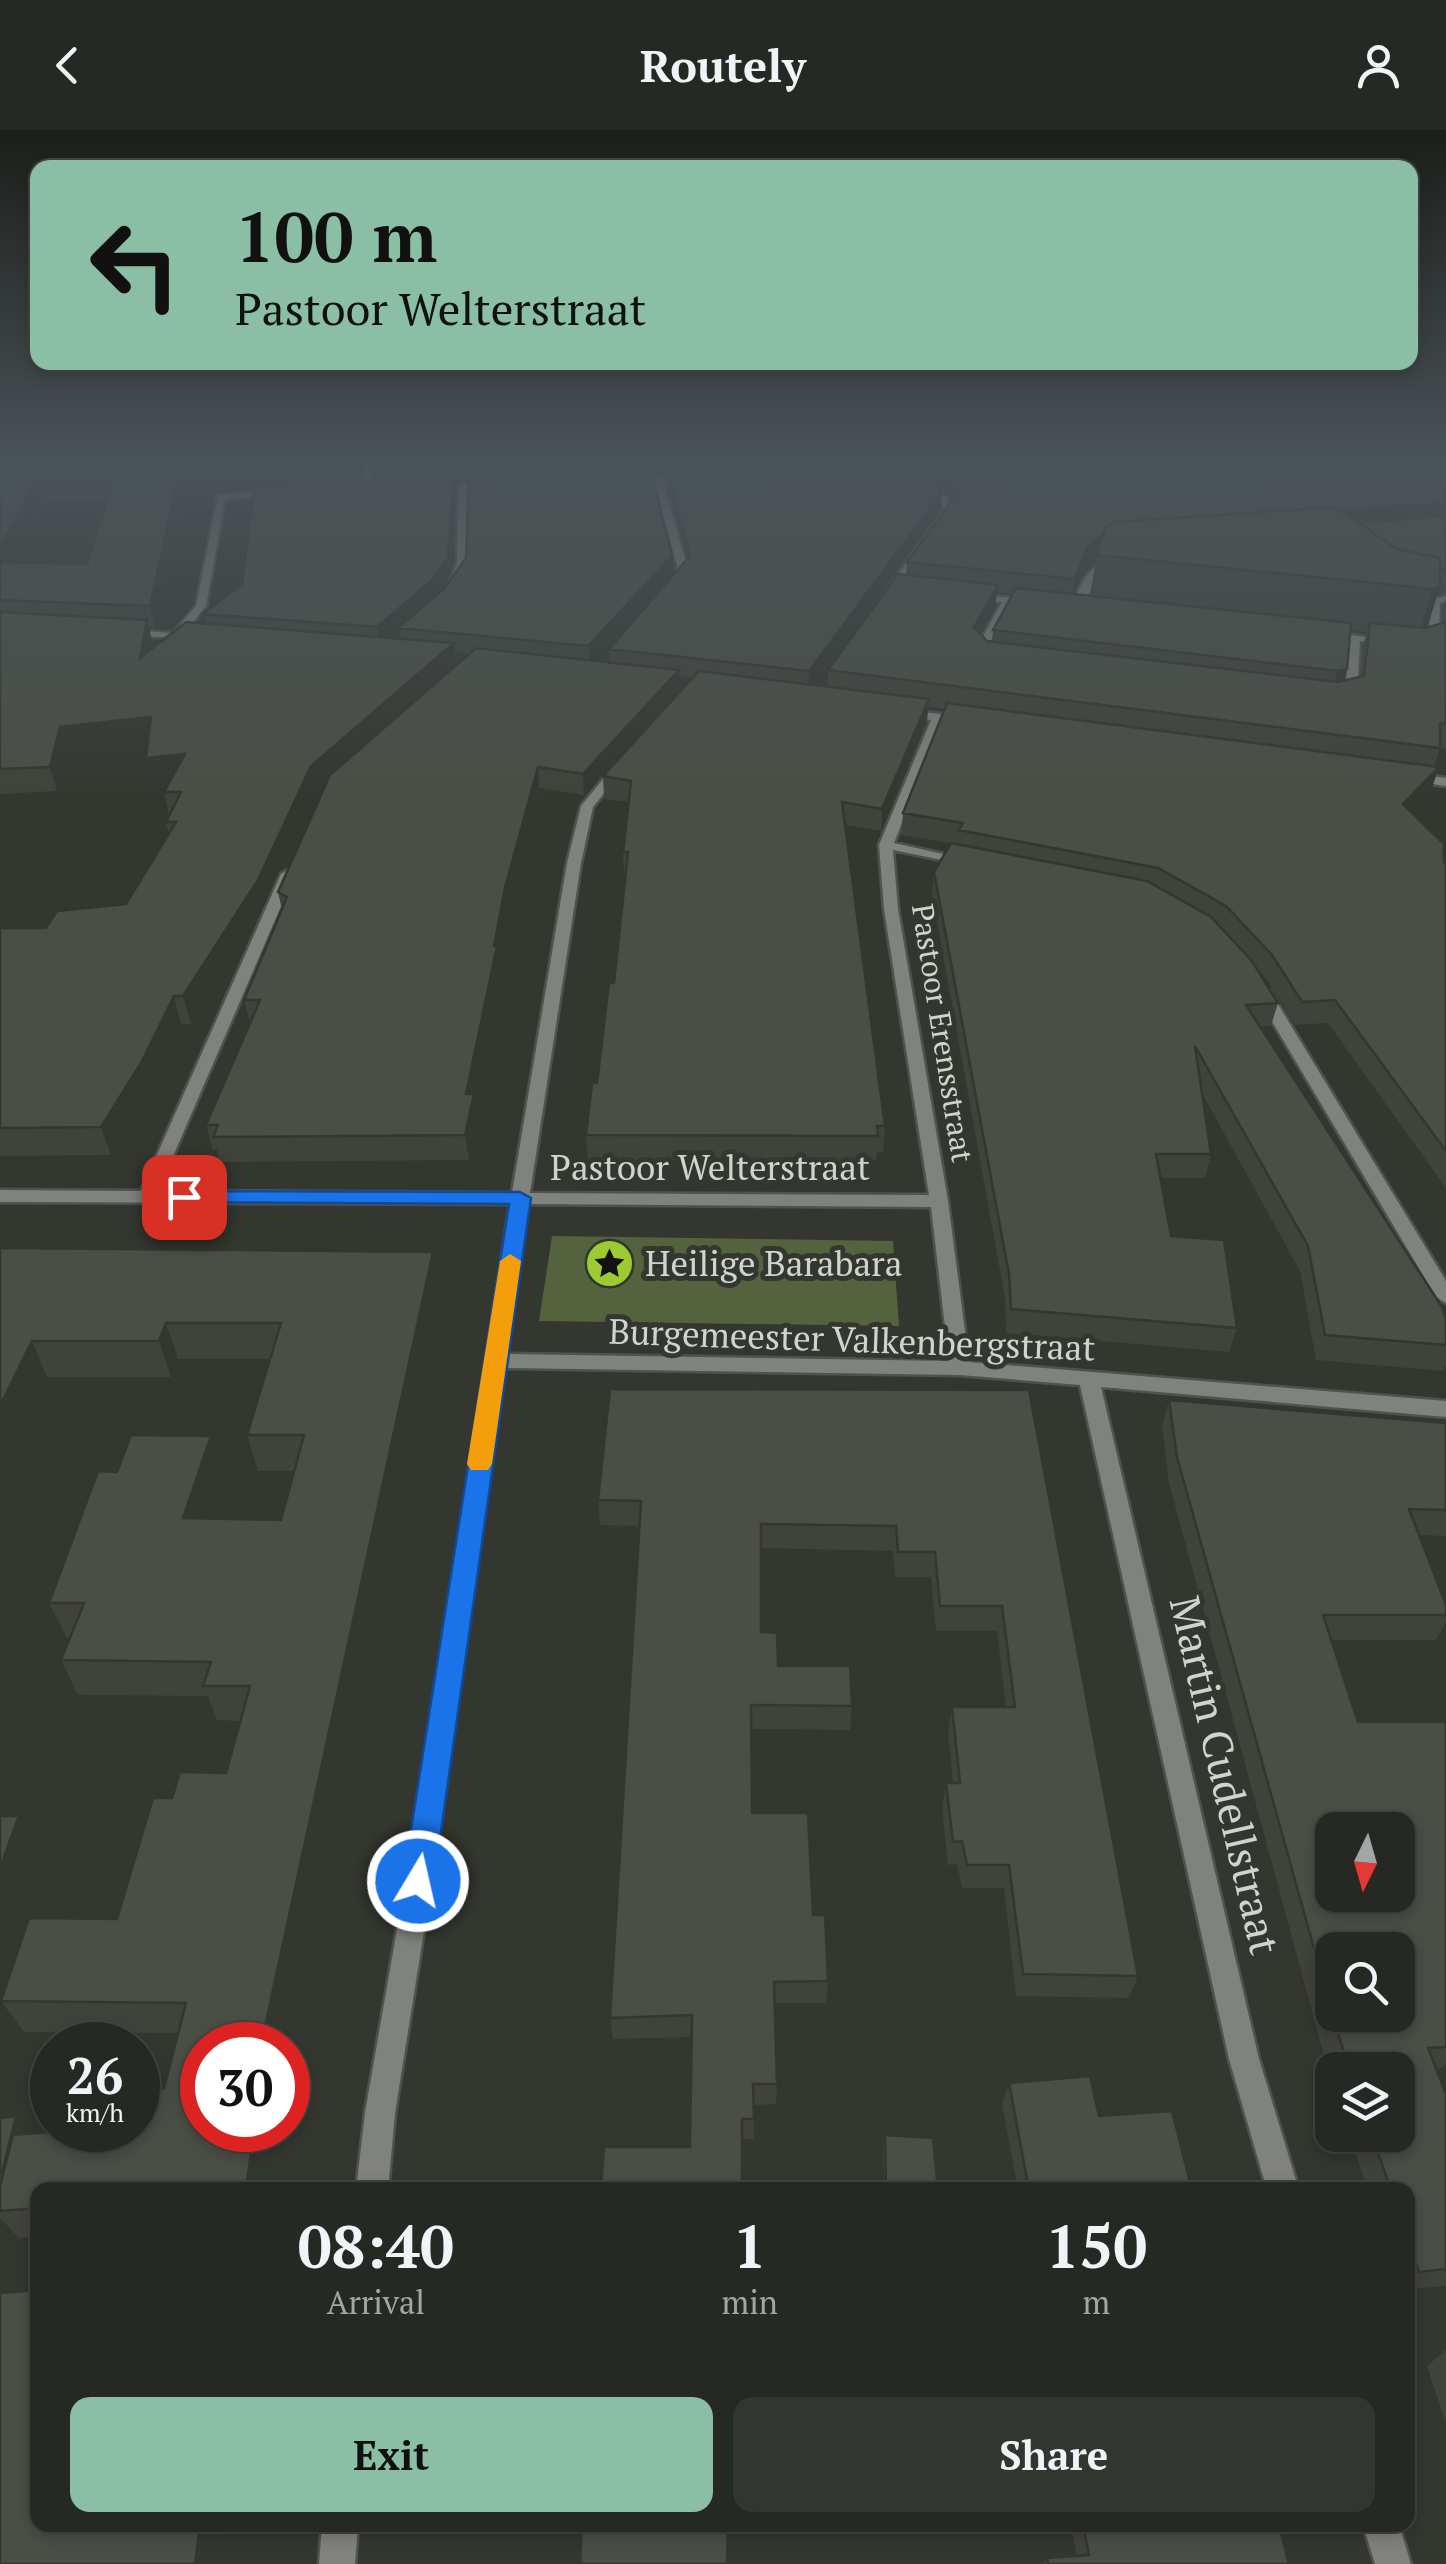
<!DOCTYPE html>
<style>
body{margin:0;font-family:"PT Serif",serif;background:#323530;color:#f1f3f6;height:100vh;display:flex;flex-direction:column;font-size:38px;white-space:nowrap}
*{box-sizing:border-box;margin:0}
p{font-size:32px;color:#a4a6a6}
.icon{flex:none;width:55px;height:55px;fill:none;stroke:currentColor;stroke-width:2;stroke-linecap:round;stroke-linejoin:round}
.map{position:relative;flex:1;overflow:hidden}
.drawer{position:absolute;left:30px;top:2052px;width:1385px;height:350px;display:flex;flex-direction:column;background:#262923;border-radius:20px;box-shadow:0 5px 15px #0003,0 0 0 2px #424541}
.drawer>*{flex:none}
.banner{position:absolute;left:30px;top:30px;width:1388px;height:210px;border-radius:20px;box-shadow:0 5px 15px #0003,0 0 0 2px #424541;background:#8abfa5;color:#111;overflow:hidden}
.needle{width:65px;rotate:185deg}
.controls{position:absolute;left:1315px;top:1682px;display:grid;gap:20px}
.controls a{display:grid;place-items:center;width:100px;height:100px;border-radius:20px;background:#262923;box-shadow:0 5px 15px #0003,0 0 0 2px #424541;font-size:50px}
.speed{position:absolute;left:30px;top:1892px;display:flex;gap:20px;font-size:50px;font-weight:700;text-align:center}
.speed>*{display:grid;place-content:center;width:130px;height:130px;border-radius:50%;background:#262923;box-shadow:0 5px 15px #0003,0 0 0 2px #424541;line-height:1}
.speed small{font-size:25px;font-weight:400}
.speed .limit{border:15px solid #d22;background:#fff;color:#111}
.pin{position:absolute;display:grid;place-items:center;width:85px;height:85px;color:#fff;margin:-42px;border-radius:20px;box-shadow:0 5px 15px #0006}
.me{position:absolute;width:110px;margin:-55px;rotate:9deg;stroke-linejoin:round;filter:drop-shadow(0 0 8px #0008)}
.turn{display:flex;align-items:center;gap:35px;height:210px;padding:0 40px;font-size:45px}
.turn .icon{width:130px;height:130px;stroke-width:2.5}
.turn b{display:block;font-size:70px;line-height:85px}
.eta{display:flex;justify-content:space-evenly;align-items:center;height:170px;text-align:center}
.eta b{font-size:60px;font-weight:800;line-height:70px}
.action{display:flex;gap:20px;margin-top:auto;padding:20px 40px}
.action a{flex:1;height:115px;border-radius:20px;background:#8abfa5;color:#111;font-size:40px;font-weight:800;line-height:115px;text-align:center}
.action a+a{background:#323530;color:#f1f3f6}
header{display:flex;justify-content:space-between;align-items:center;height:130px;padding:0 40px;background:#262923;font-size:45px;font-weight:800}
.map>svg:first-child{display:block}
</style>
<header><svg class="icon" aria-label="back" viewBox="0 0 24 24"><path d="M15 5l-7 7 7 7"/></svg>Routely<svg class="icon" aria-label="person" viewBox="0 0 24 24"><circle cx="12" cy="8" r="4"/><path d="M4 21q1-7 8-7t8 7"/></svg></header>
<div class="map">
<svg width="1446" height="2434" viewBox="0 0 1446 2434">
<rect width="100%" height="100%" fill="#33372f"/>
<!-- green -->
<path fill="#54623e" d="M552 1106 893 1111 899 1196 539 1191Z"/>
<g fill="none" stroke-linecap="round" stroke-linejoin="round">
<defs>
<path id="street" d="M366 333H374L367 360 363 363 359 360Z
M930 340 953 379 891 466H883L944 379 926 343Z
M692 346 695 351 663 352 687 435V445L674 460 669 457 677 445V435L654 353 622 351Z
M463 353 467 356C467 386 477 439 453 460L448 457 457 433 459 356Z
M285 360 282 365 225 369 206 476 184 503 197 505V509L123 505 122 503 127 500 173 503 196 476 218 365Z
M1120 425 1123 430 1099 441 1083 478 1074 480C1077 453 1092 431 1120 425Z
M966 464 1036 470 1041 473 1036 476 1011 473 986 520 996 528 991 531 975 521 1002 472 970 469Z
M1446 466V472L1440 473 1439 509 1427 516H1419V512L1429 507 1430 470Z
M1323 501 1394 511 1389 514 1360 511 1357 565 1347 571 1337 569 1345 563 1350 510 1319 506 1318 504Z
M903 580 968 587 974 591 968 595 942 591 894 713 974 731 967 735 893 720 898 779 948 1071 969 1232 1446 1271V1287L1101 1257 1259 1929 1299 2060H1267L1229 1929 1080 1255 960 1245 503 1238 438 1713 395 1983 388 2060H356L365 1983 412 1713 510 1074 0 1072V1060L141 1061 281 744 288 740 295 744 158 1061 512 1063 567 733 581 676 616 633 620 632 626 636 593 677 581 733 530 1063 929 1065 884 779 879 715 931 590 899 585V581ZM528 1074 931 1077 949 1231 505 1224Z
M1408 643 1446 648V656L1404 650 1402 647Z
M1262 856 1270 861 1446 1151V1173L1436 1167 1254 861Z
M322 2395H358L355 2434H319Z
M1363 2395H1399L1411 2434H1375Z"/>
</defs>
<!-- street casing -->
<use href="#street" stroke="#4f534c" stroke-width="5"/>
<!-- street -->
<use href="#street" fill="#80827e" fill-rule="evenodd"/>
</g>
<!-- wall -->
<path fill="#40433b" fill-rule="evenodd" d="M364 333 358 351H373L370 333H1446V463L1438 461 1427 498 1442 493 1444 476 1446 468V619L1440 618 1434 637 1432 658 1410 681 1444 732H1446V1058L1328 893 1295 895 1266 848 1254 835 1278 873 1271 896 1260 897 1446 1215V1235L1443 1241 1316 1230 1300 1141 1202 963 1211 1024 1205 1048H1160L1171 1106 1237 1198 1229 1222 1006 1203 1005 1168 932 764 934 742 957 714 901 705 903 683 945 579 928 576 927 590 881 701 845 695 885 996 883 1022H877L876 1031 588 1030 586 1005 597 953 614 853 626 745H624L623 722 629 672 604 669 603 646 693 548 679 546V560L584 665 539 658 507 780 499 827 500 840 474 966 477 988 469 1030 220 1032 217 1020H213L206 995 250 893 244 870 282 780 278 762 328 649 316 660 264 776 191 894H181L150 961 111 1025 0 1026V798H46L126 774 169 704 166 692 169 685 164 662 170 651 153 652 148 612 67 622 57 661 0 664V342ZM927 337H941L940 348 951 371 907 432 906 445 828 540 827 557 813 555 941 379ZM668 344V357L687 430 609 519V532L594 531 673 444 672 426 652 345ZM454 350H469L466 428 444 459 433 468 450 445 455 363ZM255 356 242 454 203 484 206 494 151 519 152 512 149 498H155L184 358ZM107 369 87 434 9 432 40 372ZM1096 429 1090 466 1074 464 1083 438ZM997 462 1012 464 993 500 992 512 987 511 980 504 995 476ZM399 499 400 509 388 508ZM1351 500 1367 502 1363 515 1360 547 1344 551 1347 539ZM455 522 470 524 457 535Z
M0 1118 439 1158 202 2000 38 2060V2106L19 2108 0 2088V1988L16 1986 30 2004 138 2000 164 1958 178 1903 24 1902 1 1871 117 1789 172 1668 226 1643 240 1591 217 1590 208 1566 78 1565 61 1530 69 1508H67L49 1473 223 1342 208 1388 281 1390 294 1341H258L247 1305 270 1229H178L171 1247H47L0 1348Z
M1029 1260 1138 1846 1129 1868 1016 1866 1004 1758H962L957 1734 948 1735 942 1677 946 1653H953L948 1602 952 1577H1006L997 1501H936L931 1447H895L893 1421 761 1418V1502L778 1536 852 1576 850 1600 751 1599 752 1683 813 1785 828 1851 826 1873H775L777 1954 776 1974 754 1975V2009H742L690 2017 692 1907 613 1909 610 1888 640 1396 600 1395 598 1370Z
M1169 1270 1446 1293V1406L1419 1405 1446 1475V1492L1436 1510H1332L1358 1592H1446V1934L1442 1938 1436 1939 1446 1964V2156L1408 2159V2060H1368L1349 2005H1398V1940H1332V1955L1169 1353 1162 1296Z
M1009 1953 1099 1986 1192 2060H1018L1002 1974Z
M885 2005 938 2060 884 2057 883 2016Z
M1446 2220V2293L1427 2236Z
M1071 2395H1279L1289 2434H1042L1047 2428 1077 2426Z"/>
<!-- shaded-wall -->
<path fill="#343730" d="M355 333H364L357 353 354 334Z
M180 339 184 358 155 498 150 476Z
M453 347 455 363 450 445 433 468 380 515 377 497Z
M35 353 40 372 0 450V417Z
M942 362 941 379 808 561 809 541Z
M1446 373V392L1345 399 1339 380Z
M1107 403 1096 429 1083 438 1072 470 1075 449 1087 417Z
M672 426 673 444 590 535 588 516Z
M998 455 995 476 972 519 974 497Z
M1440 457 1425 504 1418 507 1433 459Z
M147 490 152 512 145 551 140 528Z
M454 513 457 536 316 660 264 776 191 894 183 866 311 636Z
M1347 539 1342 560 1332 562 1337 541Z
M679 540V560L584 665 583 644Z
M929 569 927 590 881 701 882 679Z
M151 587 157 611 67 622 57 661 50 637 60 597Z
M185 624 191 649 153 652 146 628Z
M538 637 539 658 507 780 499 827 500 840 474 966 477 988 469 1030 465 1005 466 964 505 758Z
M1439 637 1432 658 1397 696 1403 674Z
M174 866 181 894 150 961 111 1025 101 997Z
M433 1122 439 1158 282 1915H261Z
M166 1193 178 1229 171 1247 159 1211Z
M32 1211 47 1247 0 1348V1276Z
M211 1306 223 1342 196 1424 183 1388Z
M19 1686 34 1711 6 1789 0 1780V1738Z
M0 1887 14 1907 0 1958Z
M16 1986 39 2015 2 2043Z
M254 2000H273L266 2060H246Z
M200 2395H223L218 2434H195Z"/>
<!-- building -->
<path fill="#4a4e45" stroke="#343730" stroke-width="2.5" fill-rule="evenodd" d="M6 333H355L180 339 150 476 0 470V432L87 434 113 350 35 353 0 417V342Z
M900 333H925L942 362 809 541 609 519 690 426 667 340Z
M944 333H1446V373L1340 380 1335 377 1115 392 1106 397 1103 405 1087 417 1075 449 907 432 958 362Z
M651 341 672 426 588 516 398 498 444 459 466 428 469 346Z
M453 347 448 428 431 451 377 497 203 484 242 454 255 355Z
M1335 377 1397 419 1440 428V457L1433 459 1096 425 1106 397 1115 392Z
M1446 386V440L1440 439V428L1397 419 1359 393Z
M898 444 998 455 974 497 987 511 1338 552 1364 546 1370 493 1426 498 1446 492V594L1440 593V618L828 540Z
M1016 458 1351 493 1347 539 1337 541 993 500Z
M0 482 147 490 140 528 186 492 454 513 311 636 258 750 183 866H174L141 933 101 997 0 998V798H46L57 781 126 774 176 692H166L181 662H164L185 624 146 628 151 587 60 597 50 637 0 639Z
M476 518 679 540 583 644 538 637 505 758 494 816H497L466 964H474L465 1005 213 1007 218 995H206L260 870H244L287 767 278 762 330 645Z
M699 541 929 569 882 679 842 672 885 996H877L878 1006 586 1005 592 953H597L609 853H614L628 722H623L631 651 603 646Z
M947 573 1439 637 1403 674 1444 714V732H1446V1021L1335 870 1302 872 1272 825 1226 776 1158 738 959 700 963 693 903 683Z
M951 713 1147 751 1211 787 1252 831 1278 873 1246 875 1442 1177 1446 1190V1215L1325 1205 1308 1116 1195 916 1211 1024H1156L1171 1106 1224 1110 1237 1198 1011 1179 1009 1144 934 742Z
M0 1118 433 1122 261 1915H202V2000H254L246 2060H38V2078L0 2081V2056L13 2005 74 2000H138V1960L164 1958 186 1873 1 1871 29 1788 117 1789 153 1668H172L180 1642 226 1643 250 1556H203L211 1532 61 1530 84 1473H49L98 1341 117 1342 131 1305 211 1306 183 1388 281 1390 304 1305H247L281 1193H166L159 1211H32L0 1276Z
M610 1259 1029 1260 1138 1846 1023 1844 1009 1735H967L962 1711 953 1712 946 1653H960L952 1577H1015L1002 1476H940L935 1422H898L896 1396 761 1394V1502L777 1503 778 1536H850L852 1576 751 1575 752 1683H808L813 1785H825L828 1851 774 1852 777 1954H753L754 1989H742V2060H601L604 2017H690L692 1885 610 1888 641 1371 598 1370Z
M1169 1270 1446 1293V1380L1409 1379 1446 1475V1485H1323L1358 1592H1446V1917L1428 1918 1446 1964V2139L1419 2142 1408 2109V2060H1391L1372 2005H1398V1940H1349L1333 1885H1398V1820H1332V1883L1177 1327ZM1332 1700H1398V1765H1332Z
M0 1686H19L0 1738Z
M1090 1946 1099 1986 1172 1981 1192 2060H1029L1009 1953Z
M16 1986 2 2043H0V1988Z
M885 2005 933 2008 938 2060H848V2056L886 2057Z
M38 2160V2395H200L195 2434H0V2163Z
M582 2395H728L727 2434H580Z
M1083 2395H1279L1289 2434H1048L1047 2428 1089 2425Z"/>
<!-- sky -->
<linearGradient id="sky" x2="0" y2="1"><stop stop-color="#1c1e1a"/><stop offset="0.49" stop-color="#4a5358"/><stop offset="1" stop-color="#4a5358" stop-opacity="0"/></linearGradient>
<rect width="1446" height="674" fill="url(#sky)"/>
<!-- route -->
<path fill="#1a73e8" stroke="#114b97" stroke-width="2.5" d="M184 1061 520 1062 531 1068 434 1751 429 1761 418 1766 408 1761 403 1751 509 1074 177 1072 174 1067Z"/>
<!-- slow -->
<path fill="#f59e0b" d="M510 1124 521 1131 492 1334 488 1340H471L467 1334 500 1131Z"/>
<!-- icons -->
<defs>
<symbol id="sight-disc" viewBox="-11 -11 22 22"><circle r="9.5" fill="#9cca31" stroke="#33372f"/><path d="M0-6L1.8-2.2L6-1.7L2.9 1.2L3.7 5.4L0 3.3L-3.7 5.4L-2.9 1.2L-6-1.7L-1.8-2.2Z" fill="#111"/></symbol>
</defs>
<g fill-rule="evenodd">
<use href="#sight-disc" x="582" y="1106" width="55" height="55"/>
</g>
<g text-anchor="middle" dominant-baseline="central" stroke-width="10" stroke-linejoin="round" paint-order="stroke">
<!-- far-street labels -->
<g font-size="30" fill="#d1d3ce" stroke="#33372f">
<text transform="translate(943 903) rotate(81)">Pastoor Erensstraat</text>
</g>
<!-- street labels -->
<g font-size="35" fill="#d1d3ce" stroke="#33372f">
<text x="710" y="1037">Pastoor Welterstraat</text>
<text transform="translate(852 1209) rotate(2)">Burgemeester Valkenbergstraat</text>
</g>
<!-- poi labels -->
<g font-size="35" fill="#d1d3ce" stroke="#33372f" text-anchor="start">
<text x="645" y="1133">Heilige Barabara</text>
</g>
<!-- near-street labels -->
<g font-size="42" fill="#d1d3ce" stroke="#33372f">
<text transform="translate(1226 1645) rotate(77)">Martin Cudellstraat</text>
</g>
</g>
</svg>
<div class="controls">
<a><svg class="needle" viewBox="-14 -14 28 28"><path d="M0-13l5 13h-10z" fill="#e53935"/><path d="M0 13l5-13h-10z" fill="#a4a6a6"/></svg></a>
<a><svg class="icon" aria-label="search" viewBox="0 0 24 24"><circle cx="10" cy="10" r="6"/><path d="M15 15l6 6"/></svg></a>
<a><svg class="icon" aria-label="layers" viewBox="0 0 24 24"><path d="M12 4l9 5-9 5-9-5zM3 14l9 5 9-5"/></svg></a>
</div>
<div class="speed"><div>26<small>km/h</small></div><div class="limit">30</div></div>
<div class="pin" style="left:184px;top:1067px;background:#d93025"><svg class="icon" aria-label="arrive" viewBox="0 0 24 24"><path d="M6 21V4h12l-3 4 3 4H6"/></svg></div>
<svg class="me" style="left:418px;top:1751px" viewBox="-20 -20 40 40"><circle r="17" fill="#1a73e8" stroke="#fff" stroke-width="3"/><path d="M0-11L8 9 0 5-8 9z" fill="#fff"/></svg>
<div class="banner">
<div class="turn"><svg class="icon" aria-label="left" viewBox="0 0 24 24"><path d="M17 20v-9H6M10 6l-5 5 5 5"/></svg><div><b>100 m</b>Pastoor Welterstraat</div></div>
</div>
<section class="drawer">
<div class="eta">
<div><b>08:40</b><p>Arrival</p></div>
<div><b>1</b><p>min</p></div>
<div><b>150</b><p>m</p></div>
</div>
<div class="action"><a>Exit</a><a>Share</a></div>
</section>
</div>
